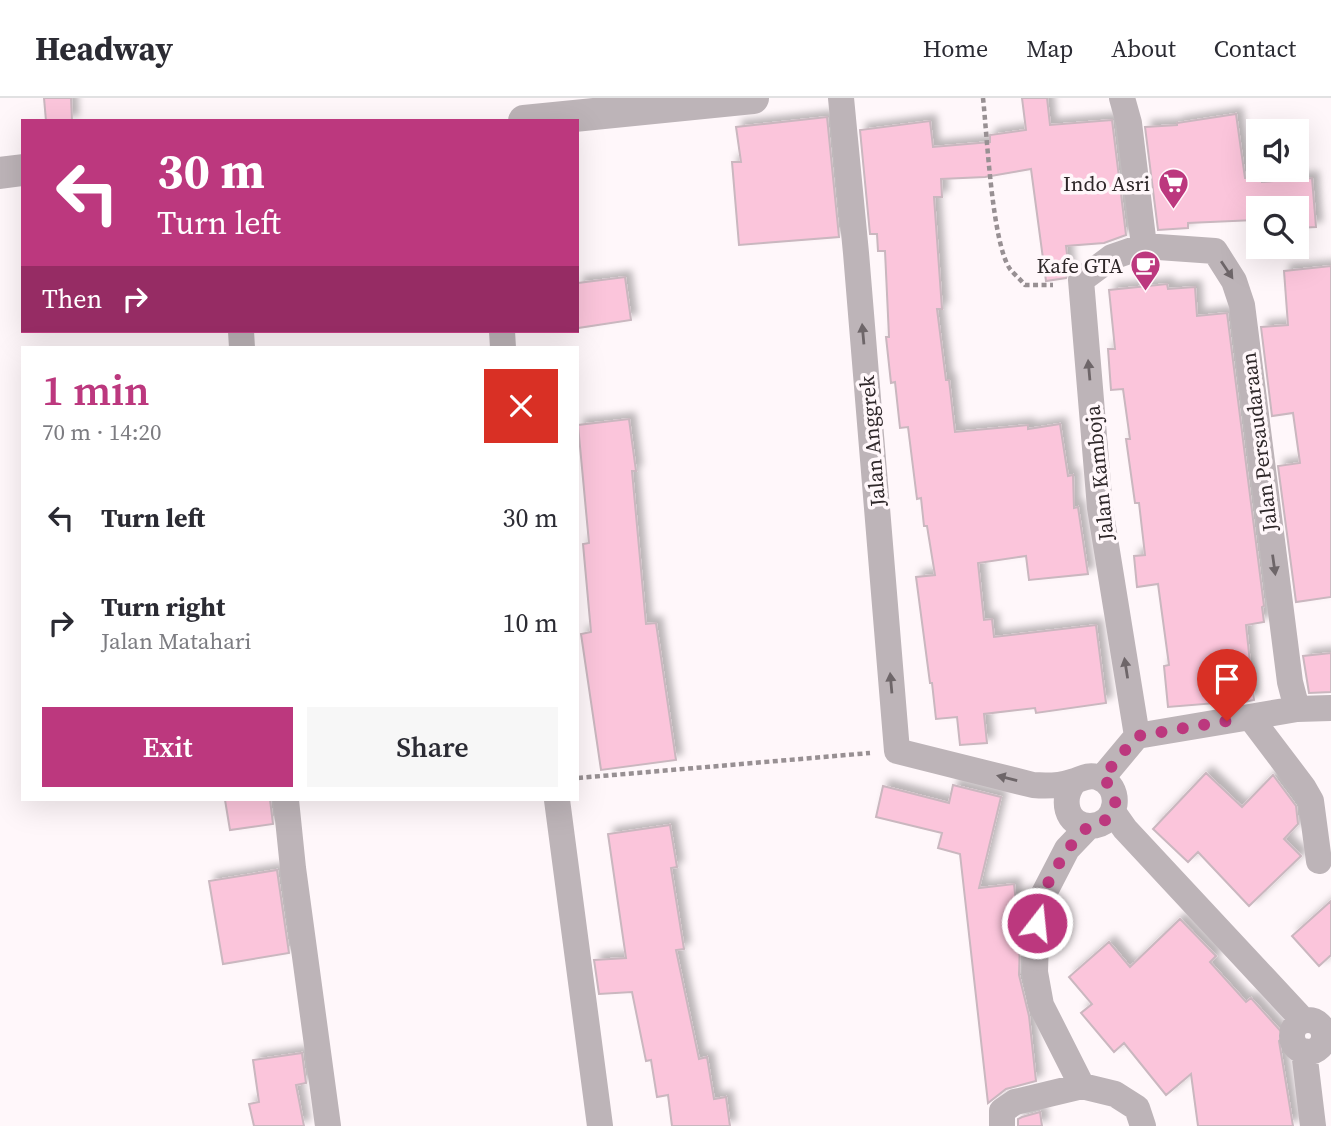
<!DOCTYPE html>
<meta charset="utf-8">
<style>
body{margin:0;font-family:"Source Serif 4",serif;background:#f7f7f7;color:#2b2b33;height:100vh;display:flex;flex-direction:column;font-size:26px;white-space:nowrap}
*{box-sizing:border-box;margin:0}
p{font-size:23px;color:#7c7c81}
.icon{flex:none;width:38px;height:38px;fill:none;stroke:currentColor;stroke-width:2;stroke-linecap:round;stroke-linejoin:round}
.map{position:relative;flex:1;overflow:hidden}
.side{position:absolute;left:21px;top:248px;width:558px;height:455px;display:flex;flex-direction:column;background:#fff;border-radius:0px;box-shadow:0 7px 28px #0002}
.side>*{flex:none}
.guide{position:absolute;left:21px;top:21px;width:558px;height:214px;border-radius:0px;box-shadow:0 7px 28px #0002;background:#bc387e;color:#fff;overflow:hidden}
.buttons{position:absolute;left:1246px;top:21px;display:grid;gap:14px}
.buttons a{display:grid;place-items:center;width:63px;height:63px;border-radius:0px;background:#fff;box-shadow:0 7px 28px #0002;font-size:35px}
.pin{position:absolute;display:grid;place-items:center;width:60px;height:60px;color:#fff;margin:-72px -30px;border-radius:50% 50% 50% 0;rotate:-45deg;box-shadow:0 0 7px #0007}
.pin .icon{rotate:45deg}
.me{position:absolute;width:77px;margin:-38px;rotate:16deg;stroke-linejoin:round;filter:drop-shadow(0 0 5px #0008)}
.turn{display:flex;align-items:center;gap:24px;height:147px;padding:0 21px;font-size:32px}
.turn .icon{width:91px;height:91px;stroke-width:2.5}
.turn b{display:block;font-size:49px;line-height:60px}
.then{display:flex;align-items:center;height:66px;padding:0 21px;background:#0003;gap:14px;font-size:26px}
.round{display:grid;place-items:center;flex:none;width:74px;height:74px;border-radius:0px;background:#f7f7f7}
.summary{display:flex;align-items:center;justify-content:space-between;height:119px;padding:0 21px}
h1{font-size:42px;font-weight:600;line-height:52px;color:#bc387e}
.primary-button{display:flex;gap:14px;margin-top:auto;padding:14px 21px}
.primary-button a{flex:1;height:80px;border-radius:0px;background:#bc387e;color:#fff;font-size:28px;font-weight:600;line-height:80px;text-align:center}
.primary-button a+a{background:#f7f7f7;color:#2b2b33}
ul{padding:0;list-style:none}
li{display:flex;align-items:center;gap:21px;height:105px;padding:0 21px}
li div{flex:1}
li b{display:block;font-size:26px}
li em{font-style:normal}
header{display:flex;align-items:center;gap:42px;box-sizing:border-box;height:98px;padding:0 35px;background:#fff;border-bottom:2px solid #e1e1e2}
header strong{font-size:33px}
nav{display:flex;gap:38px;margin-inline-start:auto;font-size:24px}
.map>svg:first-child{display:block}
</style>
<header>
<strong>Headway</strong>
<nav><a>Home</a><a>Map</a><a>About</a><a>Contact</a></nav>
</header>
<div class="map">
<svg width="1331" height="1028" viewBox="0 0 1331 1028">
<defs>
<filter id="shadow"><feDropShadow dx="6" dy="-6" stdDeviation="3.5" flood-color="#0004"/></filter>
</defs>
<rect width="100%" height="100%" fill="#fff7fa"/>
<!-- building -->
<path fill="#fbc5db" stroke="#cab7bf" stroke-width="2" filter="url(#shadow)" d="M44 0H71L72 23H46Z
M1022 0H1047L1050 27 1112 22 1126 137 1104 145 1066 148 1069 172 1066 180 1046 183 1031 71 985 79 941 81 942 99H934L942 211H937L946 282H949L955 334 1028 327V331L1060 326 1068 378 1073 377 1074 410 1078 409 1088 476 1029 482 1026 458 978 465 984 522 992 521 994 539 1096 527 1106 605 1036 615 1035 610 984 616 987 645 960 647 957 619 936 621 932 585H930L916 479 935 477 927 428H924L921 400 917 401 908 329 900 330 895 284 891 285 886 239H889L885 153H878L877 136H870L860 32 930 23 933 49 990 44V37L1026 32Z
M1236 16 1245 80H1262V84L1312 80 1316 129 1297 130V110H1258V133H1256L1255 122 1188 125V130L1158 132 1145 29 1177 27V25Z
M827 19 839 139 739 147 732 64H741L736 29Z
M1331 168V499L1296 504 1278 368 1300 365 1293 315 1272 318 1261 229 1288 227 1284 173Z
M625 179 631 222 578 230V185Z
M1167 186 1168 191 1195 189 1197 218 1227 215 1264 508 1262 509 1264 524 1246 527 1254 602 1229 607 1228 604 1168 609 1164 568 1169 567 1158 486 1137 489 1134 458 1145 457 1139 405H1135L1126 341H1130L1123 291 1111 292 1108 251H1115L1109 192Z
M629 321 636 373H632L646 526 656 525 676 662 601 672 581 536 591 534 583 446 589 445 578 327Z
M1331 555V594L1309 595 1303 558Z
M1206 675 1242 709 1273 677 1296 708 1298 726 1284 741 1301 758 1249 808 1198 754 1188 764 1153 731Z
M953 687 1001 699 979 790 1014 786 1020 842 1019 877 1029 918 1036 983 1006 991 988 1005 960 756 938 750 942 735 876 719 883 688 949 705Z
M225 702H270L273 726 230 732Z
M670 727 677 769 671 770 684 851 676 852 699 961 707 959 714 1001 726 999 730 1028H672L668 997 657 999 651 962 646 963 632 894 599 896 594 862 626 860 608 736Z
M277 772 289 855 223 866 209 783Z
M1331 803V857L1319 868 1292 838Z
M1180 821 1216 858 1210 864 1246 904 1251 900 1285 938 1279 943 1293 1028H1198L1191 976 1166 997 1124 945 1114 954 1081 915 1092 906 1069 879 1109 844 1130 869Z
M302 955 306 985 296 987 304 1028H254L249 1006 259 1004 253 962Z
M1040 1014 1042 1028H1018V1021L1022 1019Z"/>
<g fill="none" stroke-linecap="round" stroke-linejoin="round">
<!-- path -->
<path stroke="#989093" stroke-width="4.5" stroke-dasharray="5 3.5" stroke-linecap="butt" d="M983 0C987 36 992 145 1010 171 1014 176 1020 181 1025 187H1053
M578 680 870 655"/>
<!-- minor -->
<path stroke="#bdb4b8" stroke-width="26" d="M841 0 856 155 897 653 1033 687C1046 688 1059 688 1071 684 1081 682 1086 676 1097 679 1124 687 1119 728 1090 728 1065 728 1061 700 1074 684
M1122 0 1129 25 1144 148
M241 233 242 250
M502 233 503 250
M1250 619 1303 689 1311 703 1319 763
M1137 638 1100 410 1081 182 1112 159 1144 148 1215 153 1234 183 1242 207 1290 584 1297 611
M1102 680 1137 638 1297 611 1331 610
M286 702 293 770 328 1028
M557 702 600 1028
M1113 714 1125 731 1303 922
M1089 728 1067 751 1037 809 1035 874 1041 907 1082 988 1115 996 1137 1010 1143 1028
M1292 938a16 16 0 1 1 32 0a16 16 0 1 1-32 0Z
M1304 953 1313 1028
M1002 1028V1013L1015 1004 1082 988"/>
<!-- tertiary -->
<path stroke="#bdb4b8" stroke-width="32" d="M524 23 753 0
M0 75 23 72"/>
</g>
<!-- one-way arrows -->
<defs><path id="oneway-solid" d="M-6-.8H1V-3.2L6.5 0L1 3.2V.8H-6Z" transform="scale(1.75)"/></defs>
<g fill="#6e6669">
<use href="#oneway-solid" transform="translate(1227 172) rotate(56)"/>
<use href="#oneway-solid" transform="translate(863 236) rotate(-95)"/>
<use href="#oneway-solid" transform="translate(1089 272) rotate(-95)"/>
<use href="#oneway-solid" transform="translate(1274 467) rotate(82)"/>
<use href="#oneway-solid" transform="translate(1126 570) rotate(-99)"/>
<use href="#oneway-solid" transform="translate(891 585) rotate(-95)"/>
<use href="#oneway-solid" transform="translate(1007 680) rotate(-166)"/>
</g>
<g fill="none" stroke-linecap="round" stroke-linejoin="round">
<!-- route -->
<path stroke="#bc387e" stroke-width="12" stroke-dasharray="0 21.6" d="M1037 825C1037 820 1036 814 1038 809 1044 788 1070 743 1087 730 1096 723 1108 726 1113 713 1119 700 1112 688 1102 680L1137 638 1227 623"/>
</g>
<!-- icons -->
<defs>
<symbol id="supermarket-pin" viewBox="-11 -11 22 30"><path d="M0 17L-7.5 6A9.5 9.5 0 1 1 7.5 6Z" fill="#bc387e" stroke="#fff7fa"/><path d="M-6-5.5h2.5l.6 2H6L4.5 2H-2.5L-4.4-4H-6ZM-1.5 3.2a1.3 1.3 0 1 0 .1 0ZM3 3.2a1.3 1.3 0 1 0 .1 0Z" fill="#fff"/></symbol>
<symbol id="cafe-pin" viewBox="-11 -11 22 30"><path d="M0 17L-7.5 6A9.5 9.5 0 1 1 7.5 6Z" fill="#bc387e" stroke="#fff7fa"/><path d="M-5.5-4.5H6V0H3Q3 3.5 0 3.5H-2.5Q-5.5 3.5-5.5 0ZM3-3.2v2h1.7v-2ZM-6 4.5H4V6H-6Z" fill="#fff"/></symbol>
</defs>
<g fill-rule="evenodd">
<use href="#supermarket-pin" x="1156" y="68" width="35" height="47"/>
<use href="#cafe-pin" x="1128" y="150" width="35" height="47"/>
</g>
<g text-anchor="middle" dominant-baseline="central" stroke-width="7" stroke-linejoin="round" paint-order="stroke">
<!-- poi labels -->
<g font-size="21" fill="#2e2729" stroke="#fff7fa" text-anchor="end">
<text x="1150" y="85">Indo Asri</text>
<text x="1123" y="167">Kafe GTA</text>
</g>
<!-- street labels -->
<g font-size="21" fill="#2e2729" stroke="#fff7fa">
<text transform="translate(872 343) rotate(-95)">Jalan Anggrek</text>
<text transform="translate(1259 344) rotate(-97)">Jalan Persaudaraan</text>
<text transform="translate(1099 375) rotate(-96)">Jalan Kamboja</text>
</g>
</g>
</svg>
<div class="buttons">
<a><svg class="icon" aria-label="sound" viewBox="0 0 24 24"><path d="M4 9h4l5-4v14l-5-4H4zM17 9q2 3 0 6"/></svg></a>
<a><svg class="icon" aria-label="search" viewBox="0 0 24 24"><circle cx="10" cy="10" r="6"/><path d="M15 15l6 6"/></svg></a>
</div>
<div class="pin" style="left:1227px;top:623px;background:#d93025"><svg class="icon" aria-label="arrive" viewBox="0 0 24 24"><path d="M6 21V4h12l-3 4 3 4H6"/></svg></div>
<svg class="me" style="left:1037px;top:825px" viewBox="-20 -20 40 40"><circle r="17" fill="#bc387e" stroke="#fff" stroke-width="3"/><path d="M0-11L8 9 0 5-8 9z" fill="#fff"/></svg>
<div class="guide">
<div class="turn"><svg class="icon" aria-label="left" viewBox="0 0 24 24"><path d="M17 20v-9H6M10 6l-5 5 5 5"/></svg><div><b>30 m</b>Turn left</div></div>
<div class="then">Then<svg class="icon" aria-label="right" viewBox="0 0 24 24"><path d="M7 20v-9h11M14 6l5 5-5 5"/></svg></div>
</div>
<section class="side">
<div class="summary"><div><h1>1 min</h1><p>70 m · 14:20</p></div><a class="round" style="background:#d93025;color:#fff"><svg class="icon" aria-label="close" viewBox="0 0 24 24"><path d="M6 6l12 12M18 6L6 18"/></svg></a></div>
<ul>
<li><svg class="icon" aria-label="left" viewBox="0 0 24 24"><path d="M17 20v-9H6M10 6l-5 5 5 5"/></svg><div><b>Turn left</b></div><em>30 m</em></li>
<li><svg class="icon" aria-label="right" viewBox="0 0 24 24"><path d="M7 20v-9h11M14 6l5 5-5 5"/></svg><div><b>Turn right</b><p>Jalan Matahari</p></div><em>10 m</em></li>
</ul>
<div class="primary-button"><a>Exit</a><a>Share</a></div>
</section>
</div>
